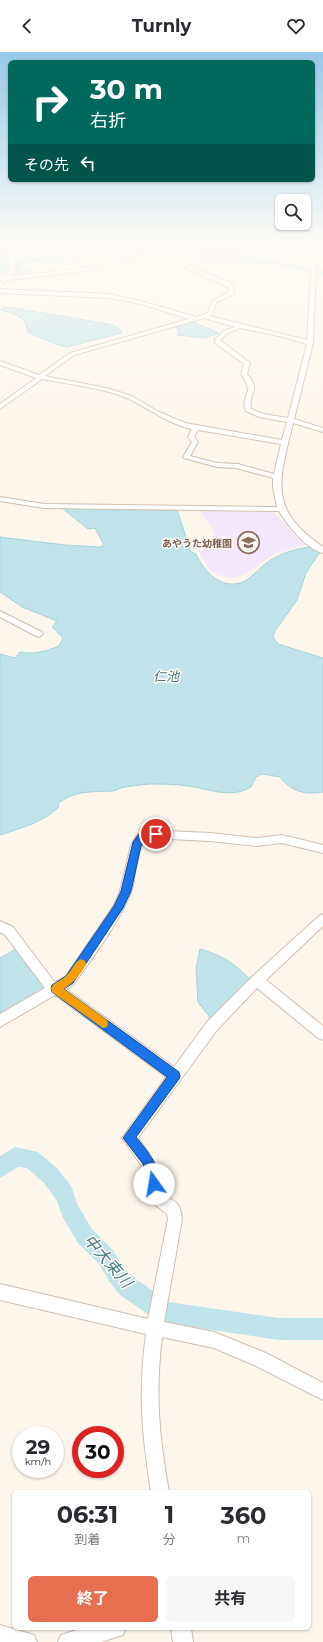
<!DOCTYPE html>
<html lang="ja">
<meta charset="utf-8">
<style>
body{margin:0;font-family:Montserrat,"Noto Sans JP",sans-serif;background:#f7f7f7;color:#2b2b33;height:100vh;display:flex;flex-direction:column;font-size:15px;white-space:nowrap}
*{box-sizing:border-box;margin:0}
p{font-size:13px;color:#7c7c81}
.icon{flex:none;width:22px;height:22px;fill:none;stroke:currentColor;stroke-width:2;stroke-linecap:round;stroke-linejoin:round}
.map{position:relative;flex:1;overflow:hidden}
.sheet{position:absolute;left:12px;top:1438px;width:299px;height:140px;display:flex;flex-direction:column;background:#fff;border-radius:6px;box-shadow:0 1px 3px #0004}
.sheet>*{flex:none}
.banner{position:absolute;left:8px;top:8px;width:307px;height:122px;border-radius:6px;box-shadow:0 1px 3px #0004;background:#00695c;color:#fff;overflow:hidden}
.tools{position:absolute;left:275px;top:142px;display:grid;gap:8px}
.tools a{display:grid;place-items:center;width:36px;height:36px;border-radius:6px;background:#fff;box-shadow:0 1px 3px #0004;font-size:20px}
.speed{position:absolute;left:12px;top:1374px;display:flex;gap:8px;font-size:20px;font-weight:700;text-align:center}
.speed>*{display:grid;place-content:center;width:52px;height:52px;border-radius:50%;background:#fff;box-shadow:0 1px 3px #0004;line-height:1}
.speed small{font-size:10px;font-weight:400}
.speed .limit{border:6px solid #d22;background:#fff;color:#111}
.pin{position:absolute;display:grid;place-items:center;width:34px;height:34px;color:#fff;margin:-17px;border:2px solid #fff;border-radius:50%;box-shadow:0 1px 4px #0007}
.me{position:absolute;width:44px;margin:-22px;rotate:347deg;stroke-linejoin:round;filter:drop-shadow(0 0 3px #0008)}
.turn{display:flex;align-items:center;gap:14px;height:84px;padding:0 16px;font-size:18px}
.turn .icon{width:52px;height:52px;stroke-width:2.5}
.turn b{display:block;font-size:28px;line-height:34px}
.then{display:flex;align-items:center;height:38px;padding:0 16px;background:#0003;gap:8px;font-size:15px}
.eta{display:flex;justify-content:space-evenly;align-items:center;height:68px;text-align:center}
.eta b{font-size:24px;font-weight:700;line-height:28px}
.cta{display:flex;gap:8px;margin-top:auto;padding:8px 16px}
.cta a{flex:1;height:46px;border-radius:6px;background:#e76f51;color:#fff;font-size:16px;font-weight:700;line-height:46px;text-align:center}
.cta a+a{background:#f7f7f7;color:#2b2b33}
header{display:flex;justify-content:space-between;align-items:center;height:52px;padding:0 16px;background:#fff;font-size:18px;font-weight:700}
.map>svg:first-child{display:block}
</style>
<header><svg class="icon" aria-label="back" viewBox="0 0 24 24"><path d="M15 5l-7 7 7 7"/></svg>Turnly<svg class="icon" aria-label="heart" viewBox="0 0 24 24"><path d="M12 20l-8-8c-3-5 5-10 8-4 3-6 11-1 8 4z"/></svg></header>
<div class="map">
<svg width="323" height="1590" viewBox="0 0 323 1590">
<rect width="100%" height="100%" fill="#fdf6ec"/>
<!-- education -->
<path fill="#f3e8fa" d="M200 459 273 460 278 464 292 481 306 493 275 502 241 524 233 526 217 523 209 518 197 496H207L210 494 215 481Z"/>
<!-- water -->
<path fill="#bfe3e8" stroke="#a5d3da" d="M0 194 6 196C9 205 10 216 5 224H0Z
M6 255 109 272 119 276 122 281 67 295 58 293 28 280 24 268 14 262 1 258Z
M190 269 219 281 204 286 177 283 179 280 176 275Z
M62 456 177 458 191 500 196 502C204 520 223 540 245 529 255 523 262 513 272 507 283 501 300 495 313 495L320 500 306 521 297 548 275 579 273 585 278 592 323 606V740C304 743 292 740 280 725L262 722 256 725 251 735C231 747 209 737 188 734 176 732 161 732 149 732 140 733 129 734 121 736 118 737 116 739 113 739 94 740 73 738 58 752L59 755C42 771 21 776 0 783V602L15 606 20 600C34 603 46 599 59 594L63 586 52 575 57 569 22 555 0 540V485L65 493 100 495 104 493 95 476 88 477Z
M16 897 45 934 46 938 0 963V906Z
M200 897C226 905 233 911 252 929L211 967 198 950 196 916Z"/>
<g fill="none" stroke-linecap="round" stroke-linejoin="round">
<!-- river -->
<path fill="#bfe3e8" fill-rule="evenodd" d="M135 192 155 197 168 196 204 202H236L253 207 272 208 323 219V223L272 212 253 211 236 206H204L168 200 155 201 135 196 93 197 77 201 67 207 50 210 22 211 21 217H28L31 221 30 222 11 227 8 225 20 221 16 220 14 214 18 208 65 203 73 199 93 193Z
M15 1095 38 1100 58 1117 71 1134 78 1154 92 1177 113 1198 123 1215 136 1227 168 1250 279 1266H323V1288H279L164 1271 156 1268 120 1243 109 1229 99 1212 78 1191 63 1166 56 1147 44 1131 27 1116 18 1115 0 1126V1104Z"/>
<defs>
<path id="minor" d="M1 189H6C14 199 18 213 11 224L77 217 78 209 67 204 74 197V189H78V197L72 204 82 207V216L163 199 167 189H171L168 200 179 209 229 230 234 234V242L216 251 213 262 209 264 307 288 313 189H317L313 291 294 367 323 376V380L293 371C279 430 267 456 323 495V501C306 497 288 474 279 459L44 456 0 449V445L44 452 277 455 273 436V426L236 416 217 415 184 406 183 405 192 390 188 385 192 377C168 372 150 357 129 347 106 336 67 332 42 327L0 357V352L36 326 0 313V309L39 323 70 301 189 267 141 252 110 246 0 241V237L110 242 144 250 196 265 208 261 212 249 229 240 228 235 175 211 164 202 80 220 8 228 2 232 0 231 2 228H0V224L8 222C11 210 9 200 1 189ZM204 266 235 275 224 279 215 287V291L244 312 241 322C257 344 239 342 246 359L259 365 287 370 282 388 185 371 157 359 132 344 106 336 45 324 74 303ZM240 276 284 285 307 292 288 366 263 362 251 357C248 340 262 340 247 322L250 311 220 288 228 281ZM198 378 281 392 274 422 238 412 217 411 190 404 198 390 194 385Z
M0 559 42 580 43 582 39 585 36 584 0 565Z
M147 778 210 781 257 786 282 783 323 793V801L282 791 257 794 210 789 149 786C134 797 137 824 131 840 118 873 94 903 74 932L66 937 174 1015 207 970 253 924 319 864 323 862V874L266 928 323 974V988L318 986 257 936 217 978 138 1086C151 1103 160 1116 161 1138 171 1152 180 1145 182 1167L164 1270 214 1280 266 1301 323 1331V1348L254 1313 214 1296 162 1285C155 1342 159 1384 169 1440H151C142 1382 138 1341 146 1282L0 1248V1232L148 1267 168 1167 167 1162 153 1151 149 1145 142 1114 122 1086 166 1025 55 943 0 975V962L45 936 5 883 0 880V869L13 875 53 928 56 930 66 924 114 853 120 839 131 793 137 783Z
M0 1573 34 1583 37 1590H0Z
M83 1576H126L123 1583 101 1590H58L61 1583Z
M171 1576H191L193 1590H173Z"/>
</defs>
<!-- minor casing -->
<use href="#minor" stroke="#d1beb0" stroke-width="2"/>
<!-- minor -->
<use href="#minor" fill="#fff" fill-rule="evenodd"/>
</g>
<!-- sky -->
<linearGradient id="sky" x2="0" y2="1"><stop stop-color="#97c7e8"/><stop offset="0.46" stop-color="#fefbf6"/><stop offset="1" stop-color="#fefbf6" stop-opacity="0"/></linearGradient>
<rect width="323" height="412" fill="url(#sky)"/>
<!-- route -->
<path fill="#1a73e8" stroke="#114b97" d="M156 778 160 779V784L149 785 141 794 131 839 123 856 73 931 64 937 179 1020 180 1024 179 1027 136 1085C146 1097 165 1120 158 1136L154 1138 149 1136 143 1112 123 1086 167 1025 52 940 51 936 52 933 66 924 114 854 121 839 133 790 138 783 144 780Z"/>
<!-- slow -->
<path fill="#f59e0b" d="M81 907 85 909 86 912C81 922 74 930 64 937L107 968 108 971 107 975 103 976 52 940 51 936C54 930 61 929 66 924 72 919 74 910 81 907Z"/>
<!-- icons -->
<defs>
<symbol id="school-ring" viewBox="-11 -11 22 22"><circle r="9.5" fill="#fffaf3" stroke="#8d6e63" stroke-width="1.5"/><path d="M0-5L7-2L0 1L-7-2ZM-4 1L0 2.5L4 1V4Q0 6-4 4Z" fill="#8d6e63"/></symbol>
</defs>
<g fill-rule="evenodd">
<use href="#school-ring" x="236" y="478" width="25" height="25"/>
</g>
<g text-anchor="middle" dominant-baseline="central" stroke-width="3" stroke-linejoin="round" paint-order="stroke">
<!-- far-education labels -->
<g font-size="10" font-weight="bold" fill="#785e54" stroke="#fffaf3" text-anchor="end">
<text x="232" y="491">あやうた幼稚園</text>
</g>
<!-- water labels -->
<g font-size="13" font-style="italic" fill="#437c86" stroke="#fffaf3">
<text x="166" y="624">仁池</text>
</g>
<!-- near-water labels -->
<g font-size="16" font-style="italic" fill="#437c86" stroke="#fffaf3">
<text transform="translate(108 1209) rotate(49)">中大束川</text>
</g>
</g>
</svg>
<div class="tools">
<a><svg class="icon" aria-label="search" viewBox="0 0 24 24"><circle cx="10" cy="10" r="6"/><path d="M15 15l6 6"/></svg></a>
</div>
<div class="speed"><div>29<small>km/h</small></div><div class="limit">30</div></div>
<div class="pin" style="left:156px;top:782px;background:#d93025"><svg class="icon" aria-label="arrive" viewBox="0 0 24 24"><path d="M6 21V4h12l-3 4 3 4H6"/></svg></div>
<svg class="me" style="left:154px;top:1132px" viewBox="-20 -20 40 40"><circle r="19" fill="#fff"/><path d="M0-13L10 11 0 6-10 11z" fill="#1a73e8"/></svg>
<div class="banner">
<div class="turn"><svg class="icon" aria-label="right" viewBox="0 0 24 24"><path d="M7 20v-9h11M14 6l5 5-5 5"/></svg><div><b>30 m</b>右折</div></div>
<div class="then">その先<svg class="icon" aria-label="left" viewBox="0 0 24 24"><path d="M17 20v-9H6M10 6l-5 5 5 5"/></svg></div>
</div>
<section class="sheet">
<div class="eta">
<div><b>06:31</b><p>到着</p></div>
<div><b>1</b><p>分</p></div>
<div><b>360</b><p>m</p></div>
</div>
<div class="cta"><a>終了</a><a>共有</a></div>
</section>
</div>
